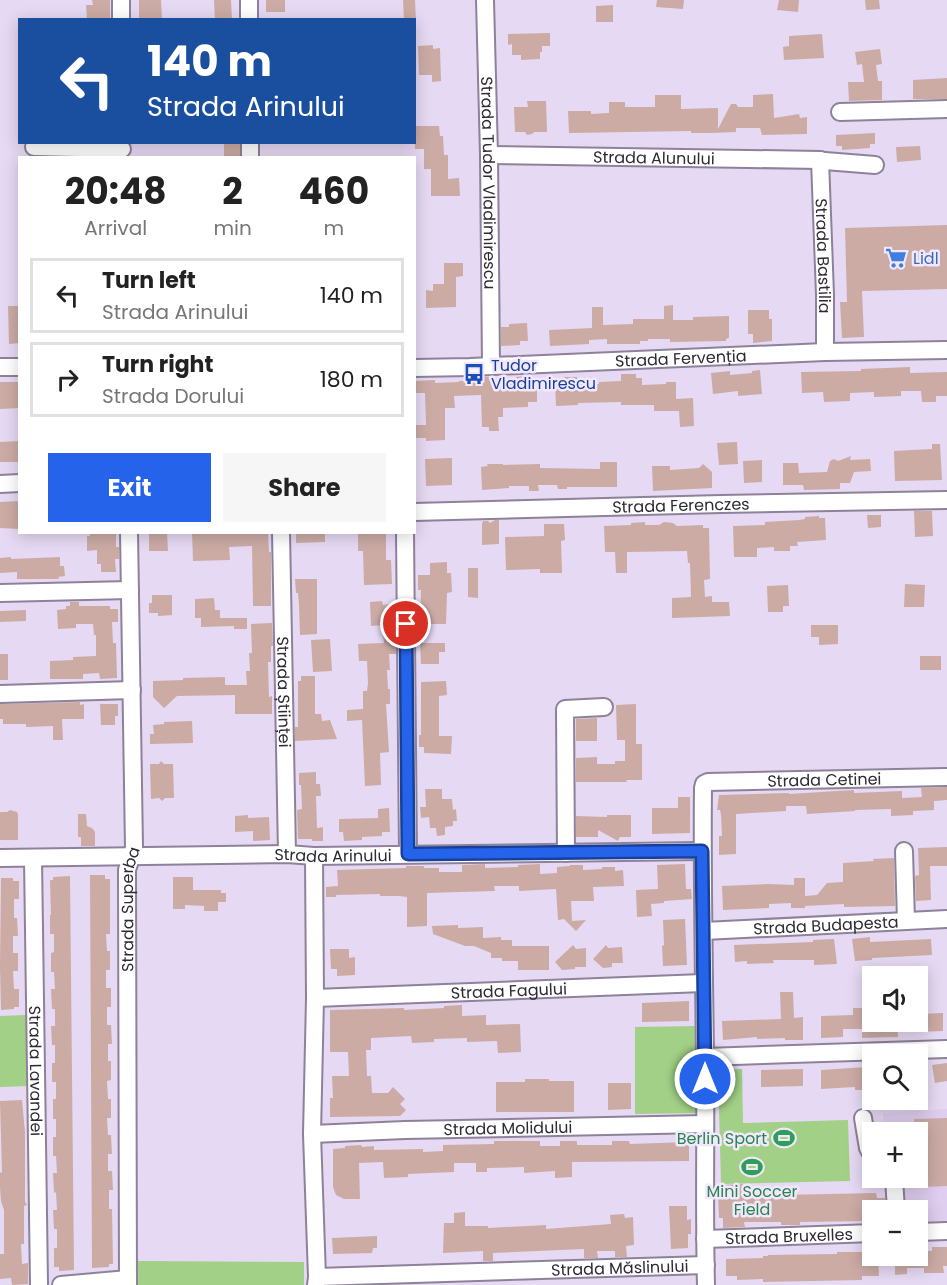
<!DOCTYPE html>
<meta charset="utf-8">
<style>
body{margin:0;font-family:Poppins,sans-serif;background:#f6f6f6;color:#222;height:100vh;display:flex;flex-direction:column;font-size:22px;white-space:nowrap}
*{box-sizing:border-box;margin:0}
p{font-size:20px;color:#767676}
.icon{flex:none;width:33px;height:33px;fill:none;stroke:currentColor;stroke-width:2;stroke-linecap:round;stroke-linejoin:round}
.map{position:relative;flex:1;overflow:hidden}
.sheet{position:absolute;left:18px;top:156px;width:398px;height:378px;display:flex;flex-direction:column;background:#fff;border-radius:0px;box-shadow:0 3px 15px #0003}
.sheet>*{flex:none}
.banner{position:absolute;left:18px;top:18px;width:398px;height:126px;border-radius:0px;box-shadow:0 3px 15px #0003;background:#1a4fa0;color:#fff;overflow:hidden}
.fabs{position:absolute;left:862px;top:966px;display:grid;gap:12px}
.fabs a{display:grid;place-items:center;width:66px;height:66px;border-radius:0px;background:#fff;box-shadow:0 3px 15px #0003;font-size:30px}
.pin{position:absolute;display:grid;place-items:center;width:51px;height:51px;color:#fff;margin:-26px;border:3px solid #fff;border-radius:50%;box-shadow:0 2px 6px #0007}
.me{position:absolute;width:66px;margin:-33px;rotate:0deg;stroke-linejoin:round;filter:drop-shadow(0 0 4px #0008)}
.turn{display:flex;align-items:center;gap:21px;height:126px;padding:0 30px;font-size:27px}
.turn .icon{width:78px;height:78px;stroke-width:2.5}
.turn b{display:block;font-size:42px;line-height:51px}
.eta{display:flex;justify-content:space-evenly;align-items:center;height:102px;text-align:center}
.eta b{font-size:36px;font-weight:700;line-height:42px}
.primary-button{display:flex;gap:12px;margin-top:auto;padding:12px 30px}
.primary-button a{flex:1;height:69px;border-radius:0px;background:#2563eb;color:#fff;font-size:24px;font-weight:700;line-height:69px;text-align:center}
.primary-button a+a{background:#f6f6f6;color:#222}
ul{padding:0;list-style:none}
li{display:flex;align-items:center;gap:18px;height:75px;margin:0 12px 9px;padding:0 18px;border:3px solid #e0e0e0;border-radius:0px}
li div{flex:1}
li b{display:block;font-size:22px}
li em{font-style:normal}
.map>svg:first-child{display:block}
</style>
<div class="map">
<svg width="947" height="1285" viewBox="0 0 947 1285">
<rect width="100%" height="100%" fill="#e6d9f3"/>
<!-- built -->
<path fill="#dfceef" d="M947 1109V1228L918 1229V1210H902L891 1178H918V1132H884L883 1113Z"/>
<!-- green -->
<path fill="#a1d086" d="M26 1015 29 1086 0 1087V1016Z
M697 1026 700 1113 635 1114V1027Z
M742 1069 743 1123 848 1120 850 1181 721 1184 718 1070Z
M138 1261 304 1262V1285H138Z"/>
<!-- building -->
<path fill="#ccaba5" d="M92 0H110V20H87L86 5H93Z
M139 0H161L162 20H139Z
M214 0H231L232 20H215Z
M266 0H285V12H266Z
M403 0H415L416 20H404Z
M657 0H684L683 9 656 7Z
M779 0H799L798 12 777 10Z
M865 0H879L880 9 866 10Z
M613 5V22H596V6Z
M550 33V46H542V52H540V59L521 60V55H512V44L508 45V34Z
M822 34 824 58 784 60 783 47 789 46V36Z
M433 45V49L440 48 441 81 432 82V75H419L418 46Z
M880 49 882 64 876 65 878 81H882V100L849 101 848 82H864L862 64 857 65 855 52Z
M947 78V99H913V80Z
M773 94 774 118 799 114 800 118 807 117V134L762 135 760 128H736V132L710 133H691V131L569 133 568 111H591V114L609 113V102H625V107H655V95H681V109L718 108V129L731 104H736L738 107H753V95Z
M527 101H546L547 132H534L532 134 527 135 525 132H515L514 107H528Z
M414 126H439L440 136H443L444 155H448V179L459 178 460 196H431V169H424V149H415Z
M875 133V144H870V148L842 150V146H836V135Z
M224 142H240V156H224Z
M920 146 921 160 897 162 896 147Z
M947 225V289L862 291 864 337 842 338 840 302H847L845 228Z
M444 263H463V276L456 277V307L426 308V290L433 291V284H444Z
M673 305V320H693V317L729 316V338L726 339V341L670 342V339H648V341H640V344H607V339L589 340V344L550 346 549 330 592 328V307H603V325L633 324V319H664V306Z
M8 306H20L19 343 9 344Z
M748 310H769V319H772V341L753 343V334H748Z
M527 323 528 341H520V345L501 346V327H509V324Z
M910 367V373L947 372V396H936V402H922L921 391H901V396L874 397V392L850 393V401L824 402 823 392 802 393 801 372 861 371V369Z
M760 370 762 394 738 396V391L713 394 711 373 730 371V375L752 373V371Z
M621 374H636V378H642V385L666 384V382H676V399L693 398 694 426 680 427 679 411H654V405H621V402L578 403V405L556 406 555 382H564V377H577V384H599V382L621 381Z
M527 376V381L537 380V402H528V407L503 408V417H498L499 431H489V427H482L481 395 454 396 455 408H445V440L426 441V438H414V425H426L425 393H414V381L435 380V383L459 382V381H480V377H493V381L516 380V377Z
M0 382H20V408L0 409Z
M20 441V462H0V442Z
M737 442 738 464 719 465 717 443Z
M932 444H940L942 480 895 481 894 451 932 449Z
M851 456 850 460 870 459 871 471 854 472 850 483H840V489L804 490 803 485H783V463H798L799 473 827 472 830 461 834 459 838 461Z
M452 458V485L426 486 425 459Z
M762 460V482L744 483 743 461Z
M600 462H617V487H567V489H558L557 485H538L539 491H529V486H509V488L482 490 481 467 488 466 487 464H503V465L540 464V468L600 469Z
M703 464 712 472V488L653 491 652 466H670V470L699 468Z
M20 501V529L0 528V502Z
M914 511H932L933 536 915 537Z
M867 515H881V527L868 528Z
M819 516V518H825L826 540 797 542 798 546H790V551H774V547L757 548V557H734L733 526 765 525V522L799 520 805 519V517Z
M495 520H499V544L482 545V524L483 521H488L490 523Z
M645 522V525H659L664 522 673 523 677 526 703 525V528H709L710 579 704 580 705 597 712 596V602H729L730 616 672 618V598L691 597 690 563H688L687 551 627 552V573H616L615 552H605L604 526 631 525V523Z
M544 524H564L565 540 561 541 562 573H540V569L506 570 505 537 544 536Z
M90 532H116V547H119V559H115L116 572H101V564H97V550L87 551V536H90Z
M149 532H167L168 551H149Z
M192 532H268L269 552H271V606H253L252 546 229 547 230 560 193 561Z
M296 532H325V542L296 543Z
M358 532H386V560H391L392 584 364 585 363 551H358Z
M11 557V559L60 557V566H64L65 576 58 577 59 579H17V572L0 573V558Z
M447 562V573H451L452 592 447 593 446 624H420L421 590H418V575H430V563Z
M468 568H478V598L468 597Z
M295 579H317V634L300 635 299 605 298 593H296Z
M905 584 925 585 924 607H904Z
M788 585 789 606H783V612H768L767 586Z
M152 595H172V615L158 616V613H149V603H152Z
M214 598 215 610H220V618H247V629H234V626L201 627V618H195V599Z
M382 601 383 605 389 604 391 641H396V654H389L390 670H387L388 689H390V704H386L389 752 380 753 381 785 365 786 362 720 347 721V710L363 709V691H367L368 683 367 661H359L358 644 384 643 382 625 371 626 370 602Z
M70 602H79V606H110V609H118V622H112L113 643H116L117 678 100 679 99 673 83 674V679H50V661L73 660V657L96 656V635H94L93 624H76V628L58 629 57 610 66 609V606H70Z
M26 610V621L0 622V611Z
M272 623 273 646H271V662H268L269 697 272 696V714H235V695L177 696 164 708 153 697V681L183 680V678L225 677V685H247L246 671H250L249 653H252L251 624Z
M811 625H838V644L819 645V637H811Z
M330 639 332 671 313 672 311 640Z
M420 643H445V652H439V664H421Z
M0 654H8V680H0Z
M920 656H941V670H920Z
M301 676H315V714H321L322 721 330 720 337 739 295 741V727H298V681H301Z
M446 681 447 695 439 696V736H452L451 754 424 753V747H419V735H421V682Z
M80 702V705L84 704V719H62L63 740H53V726L26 727V724H3V719H0V704Z
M100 704H118V716H115V725H101Z
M636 704V744H642V780H626L627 782H576V758L597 757V764H615V761H625V740H617L616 705Z
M597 718V741H576V719Z
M192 721 193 743 150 744V734H154L153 725 164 724V722Z
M161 761 164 764H173L174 798H165L162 801 159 798 151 799 150 764H159Z
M316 772V784H320L321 796H316L317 828 323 827V841H312V839H298L297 810 302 809 301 785H299V773Z
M947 787V800L934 801V810L913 811V815L891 816V809L855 810V811L807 814 806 806H786V811L736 814V854L719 855V836H722L721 815 720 810H717L719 795 789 793V794L854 790V793L902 791V798L922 797 921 788Z
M425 789H442V799H452L453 810 456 809 457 821H453V826L445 827V835L437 836 436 828H430L429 817 421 818 420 807H426Z
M678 797H690V833L652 834V808H678Z
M389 808 390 832H382V836L362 837V840L344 841 343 832H339V819L378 818V809Z
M10 810 17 812 18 815V840H0V812H7Z
M78 814H86L87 826 92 828 95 832V846H81V837H78Z
M248 815V818L269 817 270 840 253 841V831L235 832V816Z
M607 815H631V837H620L618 841 598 830V837H576V816L607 817Z
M947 847V866H930L931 900 916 901 915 876 919 875 918 848Z
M894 858 895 906 844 907V904L805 906V908H791V903L769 904V908L723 910 722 886 768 884 794 885V878H805V896L817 895 827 883 843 882V863L874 861 873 859Z
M485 864V868L518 867V865L540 864V874L557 873V867L570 866V865H583V870L602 869V867H615V871L623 870 624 886 593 887 594 901H571L572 921 586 920 576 931 564 919 558 920 556 889 519 891V886H494L495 891 427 893V926L407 927V897L399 896H380V894L336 895V897H326V887L338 886 337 870 406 868V866H424V868H439V872H462V865Z
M685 864 686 889H691L692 899 664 901V903L651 904 652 916 637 917 636 890 658 889 657 865Z
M90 875H105V879H110V934H106L107 951H110V970H106V988H111V1007H107V1025H111L112 1044H108V1061H111V1080L107 1081 108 1099H111V1118H107L108 1135H111L112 1154H108V1171H112L113 1190H109V1209H112L113 1264H109V1267L92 1268Z
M70 876 74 1270 59 1271V1267H54V1248H57V1229H54L53 1210H57L56 1192 54 1193 53 1173H57L56 1156H53V1137H56V1119H53V1099H56V1082H52V1063H55V1045H52L51 1026H55V1009H52L51 989H55L54 972H51V953L54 952V934H50V915H51L50 880H53V877Z
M173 877H193V890H221V893H226V902H218V911H204V906L185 905V909H173Z
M1 878H13V881H19V899H14V918H17L18 936H13V953H18V971H13L14 989H19V1007H14V1009L1 1010 0 967Z
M685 919 687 965 663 966 662 946 664 945 663 920Z
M458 925V928L483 927V938L501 937V940H512V946H549V970H518V961H502V958H491V953L474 946H465L433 934 432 926Z
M870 937V942L931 939 932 955 872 958V960L855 961 852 939Z
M834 939 837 964 814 965V960H773L774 963 747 964V961L735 962 734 945 813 942V940Z
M573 945 576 949 586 948V967H575V969L562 970 555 962Z
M606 945 608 948 622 947 623 963H612V967L603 968 593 959Z
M330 949H349V958L355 957V975L337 976V969H331Z
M780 992H793L794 1018 803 1017V1040H785V1038L757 1039V1037L723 1040 722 1021 781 1019Z
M689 1001V1021L642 1022V1003Z
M462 1005V1016L486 1015V1025L520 1024 521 1052 498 1053 497 1041 467 1042V1038L434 1039V1042L412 1043 411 1036 371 1038V1050H366L367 1076H371L372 1093H388L393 1087 405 1099 400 1104 406 1110 400 1116 330 1117V1098H333L332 1076H349L348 1052H330V1010L404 1008V1010L444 1008V1006Z
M853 1008H873V1022H897L898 1037 862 1038V1029H843V1037L821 1038V1016L853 1015Z
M943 1013V1031L918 1032V1014Z
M947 1063V1081L935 1083 932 1065Z
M866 1067 867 1076 873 1075V1090H855V1087L821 1089V1070Z
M803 1069V1086L761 1087V1070Z
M525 1079H549V1081H574V1112H496V1082H525Z
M608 1083H631V1109L608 1110Z
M22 1100 25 1132V1202L27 1205 24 1206V1244H21L22 1264 28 1263V1284L12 1285 11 1278 0 1279V1254H4V1210L1 1201 0 1187V1173L2 1172 0 1101Z
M947 1118V1186L922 1187V1177H918V1132H915L914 1119Z
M494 1141H540V1146H560V1141H577V1145H612V1141H629L630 1144 689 1142V1161L572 1162V1177L555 1178V1171L524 1173V1167L487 1168V1172H476V1163H454V1172L408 1174V1177L384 1178 383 1162 359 1163 360 1199H344L336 1195 333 1187V1149L345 1148V1146L361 1145 362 1147 374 1146V1150L423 1149V1152L443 1151V1145L494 1144Z
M743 1184V1198H781V1195L876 1193 877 1198H885L886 1210H873V1221L800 1222V1225H781V1222H744L745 1227 723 1228V1218H719L718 1196H722L721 1185Z
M926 1200 927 1221H918V1210H907L906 1201Z
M669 1206H687V1220L691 1219V1234H688V1248L671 1249Z
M465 1212V1226H488V1228L546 1225V1229L611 1224 610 1215 624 1214 625 1218 633 1217 634 1245 626 1246 627 1257H615V1251H597L598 1258H584V1249L493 1253V1261H483V1251L443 1253 444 1223H454V1213Z
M377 1236V1248H373L372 1253 333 1254 332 1238Z
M932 1247H947V1266H943L944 1273H924V1268H907V1274L895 1275V1256H923V1251H932Z
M837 1252H873V1256H878L879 1276H862V1280L763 1282V1279L737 1280V1276H726V1259L763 1258V1256H768V1255L837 1254Z"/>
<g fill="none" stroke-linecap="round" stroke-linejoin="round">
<defs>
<g id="minor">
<path d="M121 0V20"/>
<path d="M249 0V20"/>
<path id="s1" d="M485 0 489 155 491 366"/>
<path d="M840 112 947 109"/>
<path d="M250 142V158"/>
<path d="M34 147 122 149"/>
<path id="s2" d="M489 155 820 160 825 161 875 165"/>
<path id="s3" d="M820 160 825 295V352"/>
<path d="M0 367H20"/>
<path id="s4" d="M414 368 470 367 825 352 947 350"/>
<path d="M0 484 20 483"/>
<path id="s5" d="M414 512 721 504 947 500"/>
<path id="s6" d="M281 532 287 854"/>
<path d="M405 532 408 854"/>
<path d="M0 593 130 590"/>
<path d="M0 694 132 690"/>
<path d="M904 851 906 921"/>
<path d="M566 853 565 709 604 707"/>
<path d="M314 856 315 998 312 1134 317 1277 316 1285"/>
<path id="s7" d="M0 858 287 854 314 856 702 851"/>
<path id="s8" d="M33 858 39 1285"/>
<path id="s9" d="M704 931 947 919"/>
<path id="s10" d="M315 998 703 983"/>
<path d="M705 1057 947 1049"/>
<path d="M863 1118 868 1148 873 1157"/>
<path id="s11" d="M312 1134 405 1130 705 1124"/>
<path d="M894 1178 896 1210"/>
<path d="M918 1232 947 1231"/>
<path id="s12" d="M705 1239 873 1233"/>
<path id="s13" d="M317 1277 706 1265"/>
<path d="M61 1285 128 1279"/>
<path id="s14" d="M128 1285 127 870 134 848 129 532"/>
<path id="s15" d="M706 1285C704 1209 706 1133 705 1057 704 967 702 878 703 788L704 784 708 782 946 777"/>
</g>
</defs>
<!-- minor casing -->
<use href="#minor" stroke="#8e819a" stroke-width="20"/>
<!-- minor -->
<use href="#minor" stroke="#fff" stroke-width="16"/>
</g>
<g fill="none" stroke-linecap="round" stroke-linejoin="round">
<defs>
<path id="route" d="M406 624 408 854 702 851 705 1079"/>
</defs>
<!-- route casing -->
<use href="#route" stroke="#184099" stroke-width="15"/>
<!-- route -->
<use href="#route" stroke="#2563eb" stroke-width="10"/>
</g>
<!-- icons -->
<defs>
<symbol id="supermarket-bare" viewBox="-9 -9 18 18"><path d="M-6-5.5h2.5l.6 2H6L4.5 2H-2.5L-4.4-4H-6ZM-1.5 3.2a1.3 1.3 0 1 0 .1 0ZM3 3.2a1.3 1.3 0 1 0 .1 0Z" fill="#3f7fe0" stroke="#f2e7fd" stroke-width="2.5" paint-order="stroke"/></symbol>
<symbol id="bus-bare" viewBox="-9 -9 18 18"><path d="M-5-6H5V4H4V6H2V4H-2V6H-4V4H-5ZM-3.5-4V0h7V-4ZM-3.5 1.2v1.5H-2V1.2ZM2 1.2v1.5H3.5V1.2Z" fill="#1a4fb4" stroke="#f2e7fd" stroke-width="2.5" paint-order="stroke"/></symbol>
<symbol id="stadium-bare" viewBox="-9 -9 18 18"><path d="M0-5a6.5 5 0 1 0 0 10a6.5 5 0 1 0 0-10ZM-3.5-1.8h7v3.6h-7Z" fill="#2e9e5b" stroke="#f2e7fd" stroke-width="2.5" paint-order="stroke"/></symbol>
</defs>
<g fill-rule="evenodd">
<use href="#supermarket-bare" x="881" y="243" width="30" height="30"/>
<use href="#bus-bare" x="459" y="359" width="30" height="30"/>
<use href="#stadium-bare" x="769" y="1123" width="30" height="30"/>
<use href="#stadium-bare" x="737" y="1152" width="30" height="30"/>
</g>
<g text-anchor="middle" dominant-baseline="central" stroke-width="5" stroke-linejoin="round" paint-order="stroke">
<!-- street labels -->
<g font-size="16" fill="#2e2933" stroke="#f2e7fd">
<text stroke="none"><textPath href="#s2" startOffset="165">Strada Alunului</textPath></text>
<text stroke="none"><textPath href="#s1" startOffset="183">Strada Tudor Vladimirescu</textPath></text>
<text stroke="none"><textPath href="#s3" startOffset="96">Strada Bastilia</textPath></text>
<text stroke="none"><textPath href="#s4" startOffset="267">Strada Fervenția</textPath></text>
<text stroke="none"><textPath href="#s5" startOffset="267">Strada Ferenczes</textPath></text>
<text stroke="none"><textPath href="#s6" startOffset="160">Strada Științei</textPath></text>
<text stroke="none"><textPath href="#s15" startOffset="622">Strada Cetinei</textPath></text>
<text stroke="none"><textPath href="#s7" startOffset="333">Strada Arinului</textPath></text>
<text stroke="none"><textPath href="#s14" startOffset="376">Strada Superba</textPath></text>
<text stroke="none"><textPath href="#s9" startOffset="122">Strada Budapesta</textPath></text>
<text stroke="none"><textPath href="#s10" startOffset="194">Strada Fagului</textPath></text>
<text stroke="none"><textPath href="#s8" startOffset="213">Strada Lavandei</textPath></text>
<text stroke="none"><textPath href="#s11" startOffset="196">Strada Molidului</textPath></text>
<text stroke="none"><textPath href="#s12" startOffset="84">Strada Bruxelles</textPath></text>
<text stroke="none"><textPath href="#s13" startOffset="303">Strada Măslinului</textPath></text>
</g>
<!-- shop labels -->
<g font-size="16" fill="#366cbe" stroke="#f2e7fd" text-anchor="start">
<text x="913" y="258">Lidl</text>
</g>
<!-- transit labels -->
<g font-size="16" fill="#164399" stroke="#f2e7fd" text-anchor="start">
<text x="491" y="365">Tudor<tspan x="491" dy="18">Vladimirescu</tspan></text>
</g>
<!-- leisure labels -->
<g font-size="16" fill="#27864d" stroke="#f2e7fd" text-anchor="end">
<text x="767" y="1138">Berlin Sport</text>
<text x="752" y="1191" text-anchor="middle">Mini Soccer<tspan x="752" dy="18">Field</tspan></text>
</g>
</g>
</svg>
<div class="fabs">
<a><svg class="icon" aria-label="sound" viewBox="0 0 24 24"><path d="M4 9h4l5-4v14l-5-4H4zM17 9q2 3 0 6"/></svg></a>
<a><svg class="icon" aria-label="search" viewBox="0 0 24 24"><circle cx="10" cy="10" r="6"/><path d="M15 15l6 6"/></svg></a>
<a>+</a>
<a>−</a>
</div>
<div class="pin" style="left:406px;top:624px;background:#d93025"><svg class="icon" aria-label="arrive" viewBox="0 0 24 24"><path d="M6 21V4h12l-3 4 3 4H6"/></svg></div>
<svg class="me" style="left:705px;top:1079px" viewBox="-20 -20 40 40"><circle r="17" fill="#2563eb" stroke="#fff" stroke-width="3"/><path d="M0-11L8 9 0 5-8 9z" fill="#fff"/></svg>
<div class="banner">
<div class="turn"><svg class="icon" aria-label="left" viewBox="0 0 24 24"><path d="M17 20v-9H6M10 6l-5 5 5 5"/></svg><div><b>140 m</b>Strada Arinului</div></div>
</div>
<section class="sheet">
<div class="eta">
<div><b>20:48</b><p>Arrival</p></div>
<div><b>2</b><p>min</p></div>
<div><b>460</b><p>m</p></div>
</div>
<ul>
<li><svg class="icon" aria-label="left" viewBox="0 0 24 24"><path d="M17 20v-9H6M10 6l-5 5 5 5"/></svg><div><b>Turn left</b><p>Strada Arinului</p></div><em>140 m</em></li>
<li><svg class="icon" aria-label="right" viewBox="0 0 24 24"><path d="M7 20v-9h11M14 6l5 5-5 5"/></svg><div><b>Turn right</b><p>Strada Dorului</p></div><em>180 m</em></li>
</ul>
<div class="primary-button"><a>Exit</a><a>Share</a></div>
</section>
</div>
